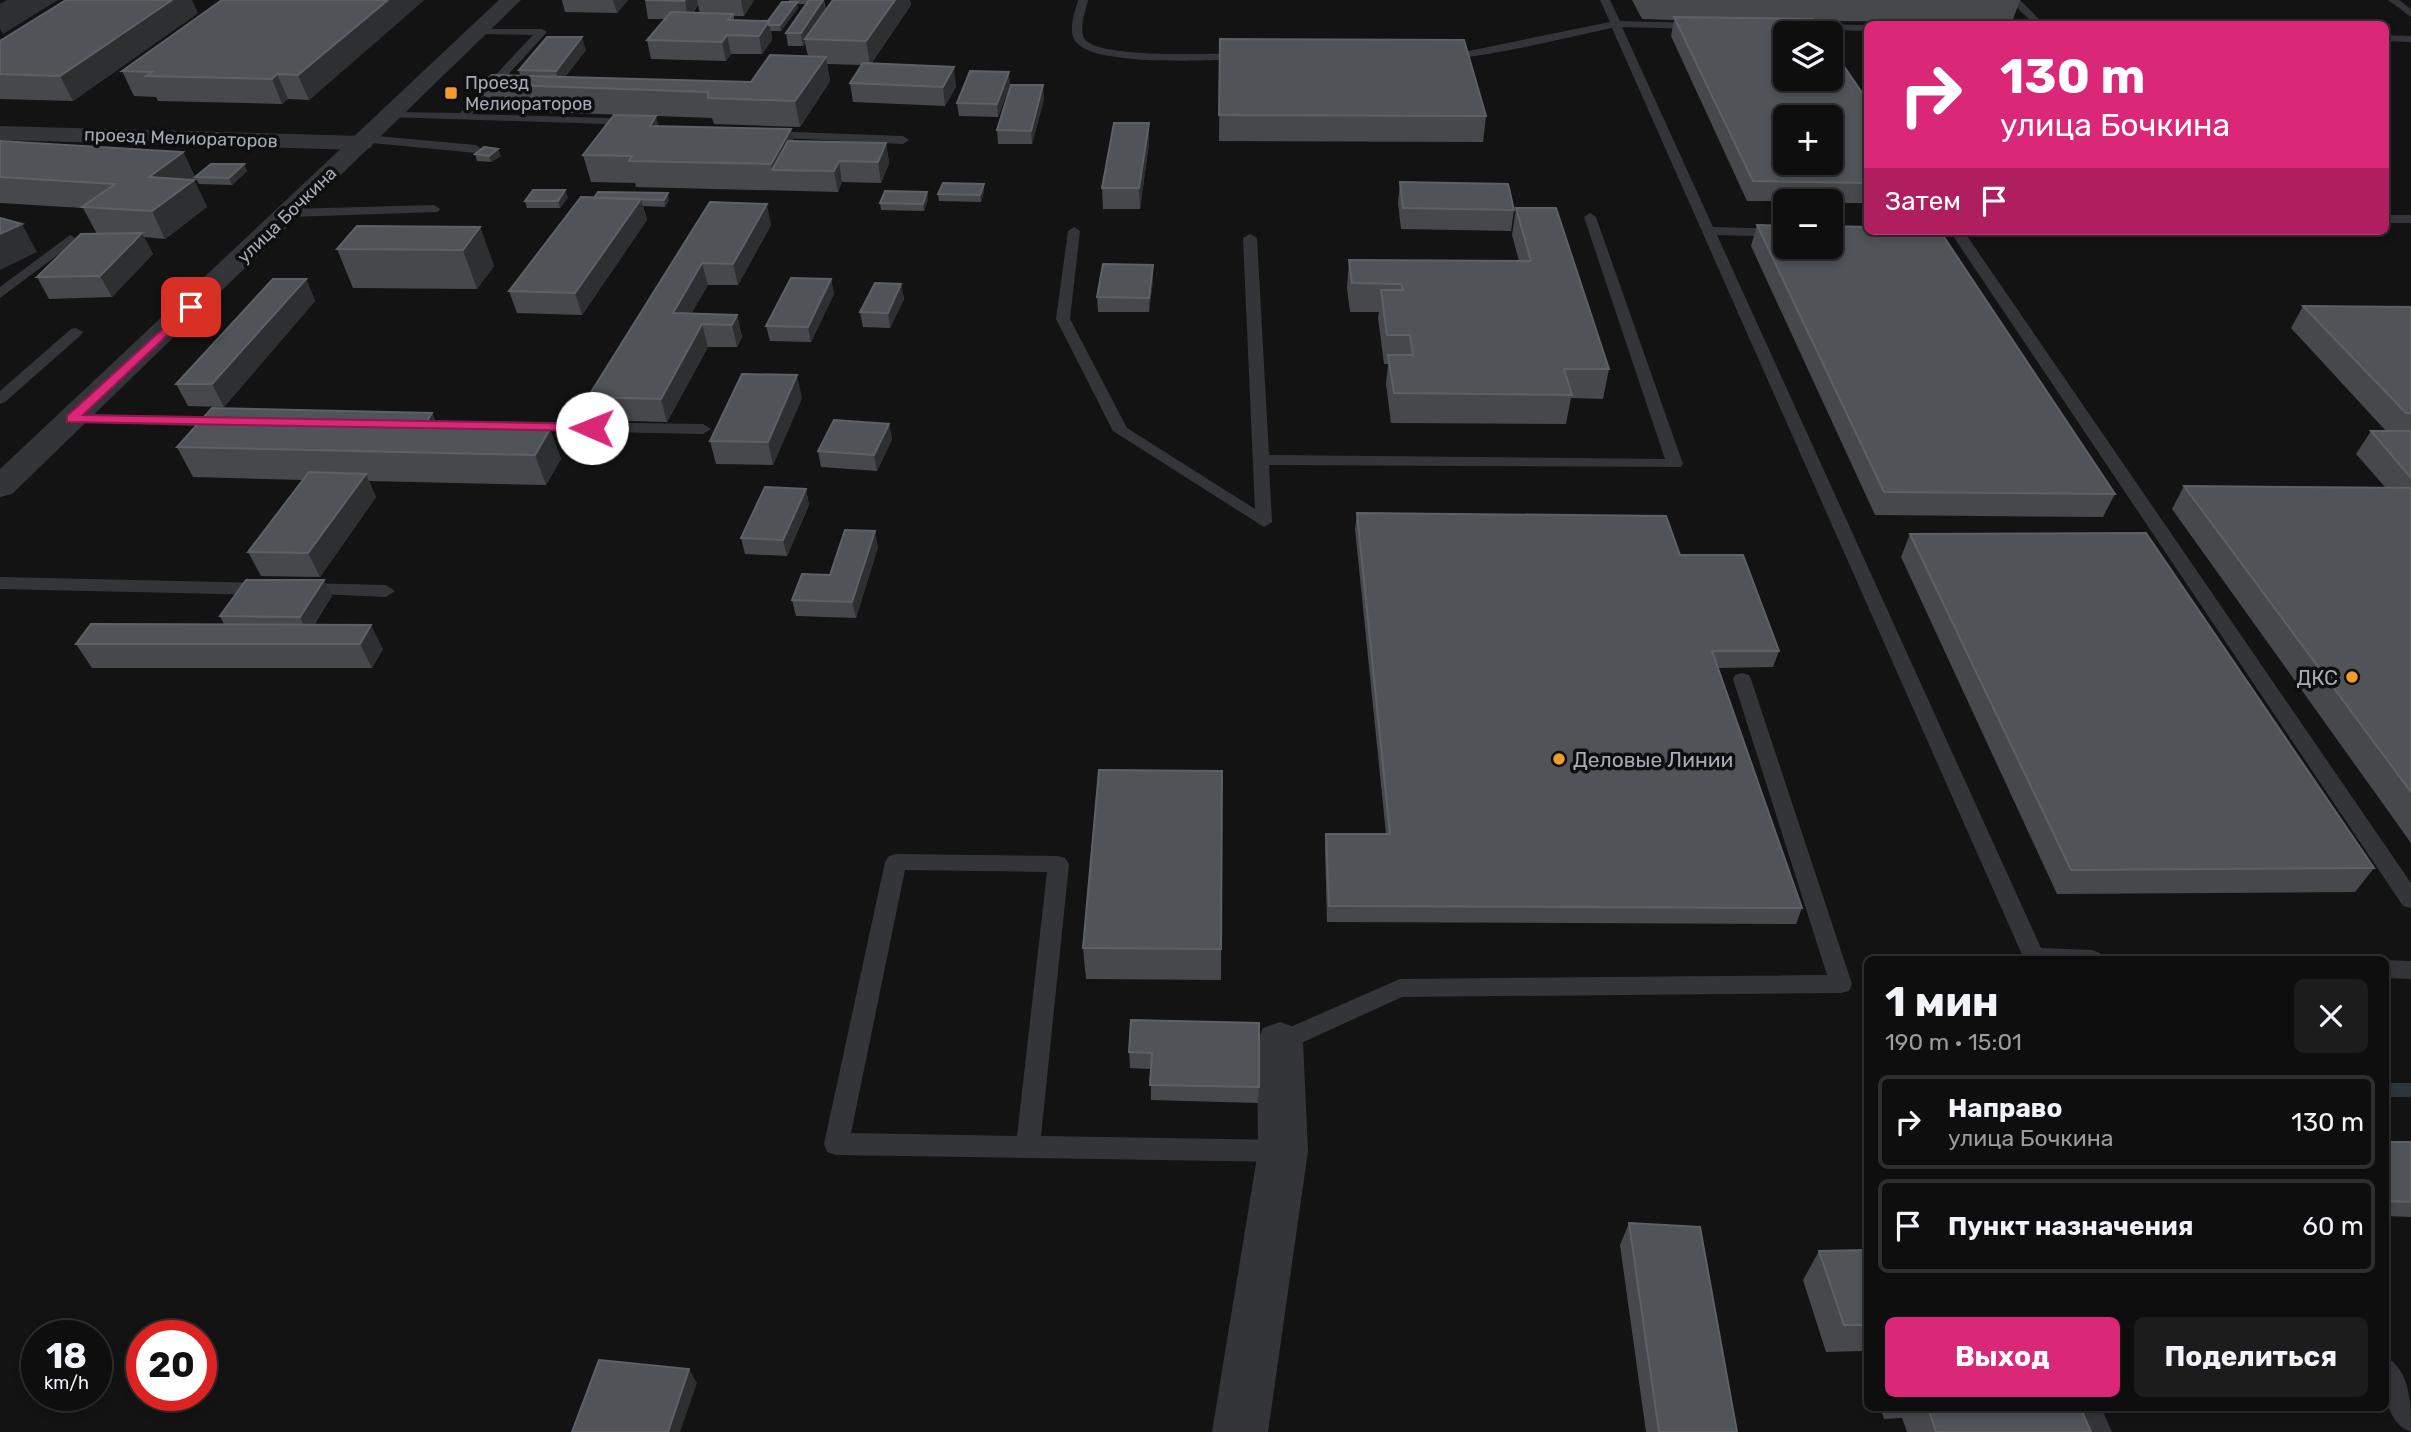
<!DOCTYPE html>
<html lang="ru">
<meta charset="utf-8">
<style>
body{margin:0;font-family:Rubik,sans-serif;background:#1c1c1d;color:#f1f3f6;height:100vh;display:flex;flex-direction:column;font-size:26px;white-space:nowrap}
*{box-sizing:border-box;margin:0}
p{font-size:23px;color:#9b9c9e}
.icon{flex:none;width:38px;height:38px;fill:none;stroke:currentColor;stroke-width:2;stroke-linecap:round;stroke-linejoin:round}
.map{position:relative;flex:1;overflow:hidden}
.details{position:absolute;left:1864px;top:956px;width:525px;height:455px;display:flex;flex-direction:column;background:#0e0e0f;border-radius:10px;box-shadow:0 4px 10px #0003,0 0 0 2px #2e2e2f}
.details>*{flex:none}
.top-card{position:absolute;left:1864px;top:21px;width:525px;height:214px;border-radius:10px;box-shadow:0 4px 10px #0003,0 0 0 2px #2e2e2f;background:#db2777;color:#fff;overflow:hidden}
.fabs{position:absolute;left:1773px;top:21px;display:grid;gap:14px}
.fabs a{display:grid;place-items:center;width:70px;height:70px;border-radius:10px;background:#0e0e0f;box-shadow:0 4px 10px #0003,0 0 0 2px #2e2e2f;font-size:35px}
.speed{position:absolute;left:21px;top:1320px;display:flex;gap:14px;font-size:35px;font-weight:700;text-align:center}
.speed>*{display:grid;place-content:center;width:91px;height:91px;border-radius:50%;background:#0e0e0f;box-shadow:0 4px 10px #0003,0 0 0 2px #2e2e2f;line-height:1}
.speed small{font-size:18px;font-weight:400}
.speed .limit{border:10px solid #d22;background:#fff;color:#111}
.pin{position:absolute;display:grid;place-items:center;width:60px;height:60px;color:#fff;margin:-30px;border-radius:14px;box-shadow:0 4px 10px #0006}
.me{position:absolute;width:77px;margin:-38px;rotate:271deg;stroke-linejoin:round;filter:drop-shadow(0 0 5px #0008)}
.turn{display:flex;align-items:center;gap:24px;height:147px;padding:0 21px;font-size:32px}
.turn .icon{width:91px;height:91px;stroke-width:2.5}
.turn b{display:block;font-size:49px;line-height:60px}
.then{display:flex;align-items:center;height:66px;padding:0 21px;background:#0003;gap:14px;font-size:26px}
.round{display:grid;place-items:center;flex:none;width:74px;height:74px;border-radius:10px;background:#1c1c1d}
.overview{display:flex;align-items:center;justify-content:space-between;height:119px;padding:0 21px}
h1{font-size:42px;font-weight:700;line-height:52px}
.cta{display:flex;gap:14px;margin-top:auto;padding:14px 21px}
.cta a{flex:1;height:80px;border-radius:10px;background:#db2777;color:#fff;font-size:28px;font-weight:700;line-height:80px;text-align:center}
.cta a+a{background:#1c1c1d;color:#f1f3f6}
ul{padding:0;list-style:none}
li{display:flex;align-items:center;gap:21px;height:94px;margin:0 14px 10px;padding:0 7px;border:4px solid #2e2e2f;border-radius:10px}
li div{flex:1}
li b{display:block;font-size:26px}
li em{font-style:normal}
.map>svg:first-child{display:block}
</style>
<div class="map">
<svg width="2411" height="1432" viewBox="0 0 2411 1432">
<rect width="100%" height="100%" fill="#131314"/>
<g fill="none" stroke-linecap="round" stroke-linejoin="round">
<!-- stream -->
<path stroke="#2b353a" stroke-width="14" d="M2385 1090H2411"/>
<!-- service -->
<path fill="#343539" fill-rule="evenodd" d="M1078 0H1088C1086 10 1079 28 1084 38 1096 60 1220 53 1246 53L1251 56 1246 59C1214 60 1095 67 1076 42 1067 31 1075 12 1078 0Z
M1600 0H1610L1620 21 1698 23 1703 26 1698 29 1622 27 1713 227 1785 229V237L1717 235 2041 948 2092 950 2100 953 2103 959H2024L1612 28C1587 33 1452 66 1439 57L1610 22Z
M2009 0H2020L2044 24H2034Z
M2388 0H2399L2411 9V17Z
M1795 24 1867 25V31L1791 29V25Z
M475 29H542L547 32 472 114 636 119 642 122 636 125 388 117 386 115 392 112 460 113 533 35 479 34 474 31Z
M2385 35 2411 36V42L2385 41Z
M767 131 903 136 909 140 903 144 763 137 761 135Z
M366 135 476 145 482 149 476 153 362 142V136Z
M434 205 440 209 438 212 290 217 284 213 290 209Z
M1590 213 1596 217 1683 464 1681 467 1269 465 1272 522 1264 527 1113 431 1056 319 1068 231 1074 227 1080 231 1070 319 1127 428 1255 509 1243 238 1250 234 1257 238 1269 455 1665 459 1584 217Z
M2385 215H2411V223H2385Z
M1960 232 1965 233 2411 883V908L2403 906 1953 236Z
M70 235 77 239 75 242 0 298V287Z
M76 328 83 332 81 335 5 402 0 404V391L71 329Z
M72 414 226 417 234 422 226 427 67 422 64 419Z
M414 420 703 424 711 429 703 434 409 428 406 425Z
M0 577 266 583 275 589 266 595 0 589Z
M303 583 386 585 395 591 386 597 297 593 294 589Z
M1742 673 1749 675 1751 679 1852 984 1849 991 1841 993 1402 997 1288 1049 1280 1052 1272 1049 1268 1042 1272 1035 1400 979 1827 975 1733 679 1735 675Z
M896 854 1058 856 1065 858 1069 864 1041 1136 1282 1140 1291 1143 1294 1151 1291 1159 1282 1162 836 1155 827 1152 824 1144 885 862 889 856ZM905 870 1047 872 1017 1136 851 1133Z
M2385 960 2411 961V979L2385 978Z
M2385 1357C2411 1369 2411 1406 2411 1432 2382 1421 2385 1383 2385 1357Z
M2073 1407H2101L2112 1432H2084Z"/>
<!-- minor -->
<path fill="#343539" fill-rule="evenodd" d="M0 126 362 136 370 138 374 143 370 148 362 150 0 140Z
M1280 1022 1297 1028 1303 1042 1308 1151 1268 1432H1212L1258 1151 1257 1042 1263 1028Z"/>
<!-- tertiary -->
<path fill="#343539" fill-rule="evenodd" d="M499 0H521L12 494 0 497V469Z"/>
</g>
<!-- wall -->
<path fill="#46484c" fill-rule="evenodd" d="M424 0 309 100 288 99 282 104 158 101 156 97 134 96 122 71Z
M562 0H628L617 13 565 12Z
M645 0H754L744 16H734V21H768L789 2V0H824L826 10 833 0H910L911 5 871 64 956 87 945 106 853 102 850 83 862 65 827 64 830 81 800 127 714 124 712 118 489 110 480 84 520 76 519 70 586 50 565 77 751 82 808 56 805 43 803 46H788L786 33 806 4H797L798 8 781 31H771L772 40 762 54H731L726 61 651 59 647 40 665 19H648ZM698 5 700 13H693Z
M1632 0H2020L2012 22 1814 21 1867 100V203H1830V201H1747L1671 36 1674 20 1642 19Z
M198 13 73 101 0 99V41Z
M1220 39 1486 116 1483 142 1219 141Z
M1010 85 998 117 959 116 957 103Z
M1044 99 1032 144H998L997 130Z
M1149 123V143L1140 209H1103L1102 188Z
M659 126 793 141 886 143 889 163 881 183 842 182 838 192 636 187 635 183 591 182 583 155Z
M0 141 183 152 195 177 244 164 247 171 232 185 199 184 196 179 194 180 207 207 165 239 144 237 153 254 112 297 49 299 37 277 97 234 83 208 0 203Z
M475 154 501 156 491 162 477 161Z
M1400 182 1514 210 1511 231 1401 229 1398 203Z
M984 191 981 202 939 201 938 194Z
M598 192 669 200 665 207 643 206 647 220 582 315 517 313 509 291Z
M568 197 560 208H527L525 201Z
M928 199 924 211 881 210 880 203Z
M710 202 771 225 738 285H708L691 314 737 315 742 337 737 347H708L667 422 595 420 588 397Z
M1516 208 1609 369 1603 399 1571 398 1566 424 1391 423 1386 384 1388 364H1384L1378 318 1379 312H1350L1347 288 1349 260 1519 261 1512 235Z
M1757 225 2115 494 2103 517 1875 515 1751 246Z
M480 227 494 266 477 289 353 288 337 249Z
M1153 265V280L1149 312H1098L1097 297Z
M306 279 315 301 224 407 188 406 176 384Z
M831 279 834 294 811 342 770 341 766 326Z
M901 284 904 299 890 328 863 327 860 312Z
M2303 306 2411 307V843L2172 509 2184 486 2385 487 2356 454 2371 431H2386L2291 328Z
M802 398 773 465 716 464 710 441Z
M432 413 438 427 550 429 561 459 546 485 369 481 376 497 320 577 261 576 248 552 303 480 193 477 177 447Z
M889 424 892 439 877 471 821 467 818 451Z
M806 489 809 505 787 556 745 554 741 538Z
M1357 513 1680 555 1779 651 1773 667 1718 668 1802 908 1796 924 1327 922 1325 850 1326 834H1386L1355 529Z
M1910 534 2374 868 2355 892 2057 894 1901 557Z
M878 547 856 618 796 616 792 600 830 575Z
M332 596 314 625 383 649 372 668H92L76 644 224 624 220 616Z
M1222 771 1221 980 1086 979 1083 948Z
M1131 1020 1259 1087 1258 1103 1151 1100V1069L1130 1068 1129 1052Z
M2385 1142H2411V1217L2385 1216Z
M1629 1223 1737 1432H1646L1620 1245Z
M1867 1250V1368L1862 1351 1826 1352 1803 1280 1819 1251Z
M1880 1407H2080L2091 1432H1907L1902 1418 1884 1419Z"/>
<!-- shaded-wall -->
<path fill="#2d2f31" d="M7 0H58L3 34 0 28V4Z
M172 0H192L198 13 73 101 60 76Z
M388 0H424L309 100 298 75Z
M613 0H628L617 13Z
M685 0H697L698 5 688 19Z
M741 0H754L744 16Z
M823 0 826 12 805 39V43L803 46 801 33Z
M895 0H910L911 5 870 65 866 41Z
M797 2 798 8 781 31 780 25Z
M769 21 772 40 762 54 759 36Z
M727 35 731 54 726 61 722 42Z
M582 37 586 50 559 84 556 71Z
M826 57 830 81 800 127 795 101Z
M954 67 956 87 945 106 943 87Z
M1009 72 1010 85 998 117 997 104Z
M277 74 288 99 282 104 272 79Z
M1043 85 1044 99 1032 144 1031 131Z
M656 116 663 142 650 126Z
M1149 123V143L1140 209 1139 188Z
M791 129 796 155 772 170 771 164Z
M886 143 889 163 881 183 878 162Z
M498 149 501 156 491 162 489 156Z
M183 152 196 179 194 180 207 207 165 239 152 211 149 177Z
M839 161 842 182 838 192 834 171Z
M244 164 247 171 232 185 229 178Z
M984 184V191L981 202 980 195Z
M565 190 568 197 560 208 558 201Z
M927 192 928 199 924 211 923 204Z
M668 193 669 200 665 207 664 200Z
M641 199 647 220 582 315 575 293Z
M767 204 771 225 738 285 733 264Z
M22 224 37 252 0 270V234Z
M480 227 494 266 477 289 463 250Z
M142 233 153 254 112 297 100 276Z
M702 263 708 285 679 335 673 313Z
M1153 265V280L1149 312V298Z
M306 279 315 301 224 407 212 384Z
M831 279 834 294 811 342 808 327Z
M901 284 904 299 890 328 888 313Z
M737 315 742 337 737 347 732 325Z
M702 324 708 347 667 422 661 399Z
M797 375 802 398 773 465 768 442Z
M432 413 445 443 423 427Z
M889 424 892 439 877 471 874 455Z
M550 429 561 459 546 485 535 455Z
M366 474 376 497 320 577 308 553Z
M806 489 809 505 787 556 783 540Z
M875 531 878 547 856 618 852 602Z
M324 580 332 596 308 633 300 617Z
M371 625 383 649 372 668 360 644Z
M689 1369 697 1383 680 1432H668Z"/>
<!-- building -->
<path fill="#505357" stroke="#5d6166" stroke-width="2" fill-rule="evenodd" d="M66 0H172L60 76 0 74V41Z
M222 0H388L298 75 277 74 272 79 146 76 152 72 122 71Z
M645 0H685L684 1Z
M809 0H823L801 33H786Z
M833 0H895L866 41 805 39Z
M782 2H797L780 25H769V21H768Z
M671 12 733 14 728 20 769 21 759 36 727 35 722 42 647 40Z
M1674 17 1813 19 1822 33H1785V79H1830V46L1867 100V183L1753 181ZM1785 117H1830V163H1785Z
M547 37H582L556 71 519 70Z
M1220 39 1464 40 1486 116 1219 115Z
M770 55 826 57 795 101 708 98V92L480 84 492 75 751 82Z
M863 63 954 67 943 87 850 83Z
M970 71 1009 72 997 104 957 103Z
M1011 85H1043L1031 131 997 130Z
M614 115 656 116 650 126 791 129 771 164 629 161 632 156 583 155Z
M1114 123H1149L1139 188H1102Z
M0 141 183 152 149 177 194 180 152 211 82 207 115 184 0 177Z
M788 141 886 143 878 162 839 161 834 171 772 170Z
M484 147 498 149 489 156 475 154Z
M211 164H244L229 178 195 177Z
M1400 182 1508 184 1514 210 1403 208Z
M943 183 984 184 980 195 938 194Z
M533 190H565L558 201H525Z
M885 191 927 192 923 204 880 203Z
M598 192 668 193 664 200 594 198Z
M581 197 641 199 575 293 509 291Z
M710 202 767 204 733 264 702 263 673 313 737 315 732 325 702 324 661 399 588 397Z
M1516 208H1556L1609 369H1564L1572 395 1394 393 1388 355H1413L1410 335H1387L1381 290H1403L1401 284 1352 283 1349 260 1531 261Z
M0 218 22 224 0 234Z
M1757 225 1785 226V247H1830V226L1867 227V231H1940L2115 494 1884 492Z
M357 226 480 227 463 250 337 249Z
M142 233 100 276 37 277 81 234Z
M1103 264 1153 265 1149 298 1097 297Z
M791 278 831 279 808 327 766 326Z
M273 279H306L212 384H176Z
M875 283 901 284 888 313 860 312Z
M2303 306 2411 307V413H2406Z
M742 374 797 375 768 442 710 441Z
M212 408 432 413 423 427 550 429 535 455 177 447Z
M834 420 889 424 874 455 818 451Z
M2371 431H2411V478Z
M309 472 366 474 308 553 248 552Z
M2184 486 2411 488V792Z
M765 487 806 489 783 540 741 538Z
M1357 513 1666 516 1680 555H1743L1779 651H1712L1802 908 1329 906 1326 834H1390Z
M845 530 875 531 852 602 792 600 802 574 830 575Z
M2146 533 2374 868 2071 870 1910 534Z
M246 580H324L300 617 220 616Z
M91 624 371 625 360 644H76Z
M1099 770 1222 771 1221 949 1083 948Z
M1131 1020 1259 1023V1087L1150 1085 1152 1053 1129 1052Z
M2385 1142H2411V1202L2385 1201Z
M1629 1223 1700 1227 1737 1432H1659Z
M1867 1250V1325H1844L1819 1251Z
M599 1360 689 1369 668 1432H572Z
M1928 1407H2080L2091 1432H1936Z"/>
<!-- route -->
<path fill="#db2777" stroke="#8e194d" stroke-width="2" d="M191 303 197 307 195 309 83 415 592 424 599 428 592 431 67 422V416Z"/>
<!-- markers -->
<g fill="#f29c2d" stroke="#0e0e0f" stroke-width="2.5">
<rect x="444" y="86" width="14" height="14" rx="3.5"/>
<circle cx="2352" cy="677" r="7"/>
<circle cx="1559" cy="759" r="7"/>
</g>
<g text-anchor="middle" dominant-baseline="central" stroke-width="7" stroke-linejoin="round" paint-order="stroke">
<!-- far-poi labels -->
<g font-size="18" fill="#a4abb5" stroke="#0e0e0f" text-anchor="start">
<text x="465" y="83">Проезд<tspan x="465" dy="21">Мелиораторов</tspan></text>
</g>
<!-- far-street labels -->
<g font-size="18" fill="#a4abb5" stroke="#0e0e0f">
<text transform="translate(181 138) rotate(2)">проезд Мелиораторов</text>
<text transform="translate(287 215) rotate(-44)">улица Бочкина</text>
</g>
<!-- poi labels -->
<g font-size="21" fill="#a4abb5" stroke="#0e0e0f" text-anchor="end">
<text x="2338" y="677">ДКС</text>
<text x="1573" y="759" text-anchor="start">Деловые Линии</text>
</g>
</g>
</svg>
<div class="fabs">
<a><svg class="icon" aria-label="layers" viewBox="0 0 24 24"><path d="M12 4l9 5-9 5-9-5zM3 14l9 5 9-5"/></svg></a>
<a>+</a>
<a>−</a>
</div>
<div class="speed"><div>18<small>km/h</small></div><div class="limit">20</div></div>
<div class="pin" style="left:191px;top:307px;background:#d93025"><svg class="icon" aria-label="arrive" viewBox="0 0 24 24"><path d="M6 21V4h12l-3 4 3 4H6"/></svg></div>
<svg class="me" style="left:592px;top:428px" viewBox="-20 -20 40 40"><circle r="19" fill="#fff"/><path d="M0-13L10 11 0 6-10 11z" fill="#db2777"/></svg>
<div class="top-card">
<div class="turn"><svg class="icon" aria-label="right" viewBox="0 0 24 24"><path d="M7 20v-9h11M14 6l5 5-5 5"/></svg><div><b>130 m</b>улица Бочкина</div></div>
<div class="then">Затем<svg class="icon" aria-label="arrive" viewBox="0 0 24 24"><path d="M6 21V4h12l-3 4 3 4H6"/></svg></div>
</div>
<section class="details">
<div class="overview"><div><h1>1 мин</h1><p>190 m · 15:01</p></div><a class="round"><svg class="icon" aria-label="close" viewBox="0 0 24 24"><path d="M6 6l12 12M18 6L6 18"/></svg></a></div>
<ul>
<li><svg class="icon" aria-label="right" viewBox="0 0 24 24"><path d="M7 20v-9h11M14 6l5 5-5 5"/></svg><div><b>Направо</b><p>улица Бочкина</p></div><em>130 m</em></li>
<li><svg class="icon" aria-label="arrive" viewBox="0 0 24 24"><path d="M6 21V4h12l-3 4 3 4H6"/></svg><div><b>Пункт назначения</b></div><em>60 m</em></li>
</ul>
<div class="cta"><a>Выход</a><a>Поделиться</a></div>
</section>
</div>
